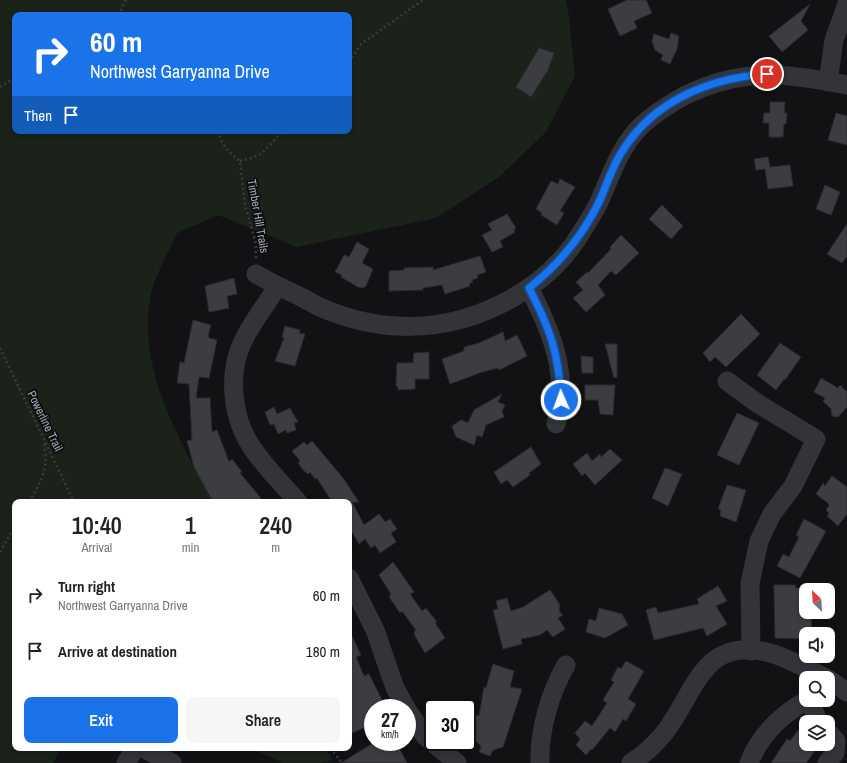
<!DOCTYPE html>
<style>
body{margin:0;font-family:"Archivo Narrow",sans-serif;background:#f6f6f6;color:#222;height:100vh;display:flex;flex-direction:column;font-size:15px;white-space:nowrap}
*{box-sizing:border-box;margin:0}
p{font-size:13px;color:#767676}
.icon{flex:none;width:22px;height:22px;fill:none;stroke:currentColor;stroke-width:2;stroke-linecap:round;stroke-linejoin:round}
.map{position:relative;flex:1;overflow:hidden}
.side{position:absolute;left:12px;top:499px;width:340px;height:252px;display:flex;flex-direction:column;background:#fff;border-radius:8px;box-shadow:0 2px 6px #0003}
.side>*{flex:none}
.banner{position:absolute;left:12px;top:12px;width:340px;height:122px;border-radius:8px;box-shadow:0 2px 6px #0003;background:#1a73e8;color:#fff;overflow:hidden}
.needle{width:26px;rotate:335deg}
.fabs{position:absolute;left:799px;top:583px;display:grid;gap:8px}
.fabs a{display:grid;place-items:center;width:36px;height:36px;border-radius:8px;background:#fff;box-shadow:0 2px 6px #0003;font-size:20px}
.speed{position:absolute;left:364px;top:699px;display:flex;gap:8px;font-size:20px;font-weight:700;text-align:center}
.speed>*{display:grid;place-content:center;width:52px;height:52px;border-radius:50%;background:#fff;box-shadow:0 2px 6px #0003;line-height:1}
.speed small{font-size:10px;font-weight:400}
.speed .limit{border:2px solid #111;border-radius:6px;background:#fff;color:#111}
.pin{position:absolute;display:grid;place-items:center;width:34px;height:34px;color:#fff;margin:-17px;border:2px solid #fff;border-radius:50%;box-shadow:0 1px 4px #0007}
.me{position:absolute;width:44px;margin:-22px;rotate:358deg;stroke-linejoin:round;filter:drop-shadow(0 0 3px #0008)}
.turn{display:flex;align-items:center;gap:14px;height:84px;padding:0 12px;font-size:18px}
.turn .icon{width:52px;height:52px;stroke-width:2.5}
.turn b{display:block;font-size:28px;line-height:34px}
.then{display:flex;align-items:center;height:38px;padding:0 12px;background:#0003;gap:8px;font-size:15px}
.eta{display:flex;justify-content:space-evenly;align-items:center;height:68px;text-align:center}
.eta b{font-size:24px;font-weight:600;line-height:28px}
.primary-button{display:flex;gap:8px;margin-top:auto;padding:8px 12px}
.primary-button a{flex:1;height:46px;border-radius:8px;background:#1a73e8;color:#fff;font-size:16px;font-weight:600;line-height:46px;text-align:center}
.primary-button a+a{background:#f6f6f6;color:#222}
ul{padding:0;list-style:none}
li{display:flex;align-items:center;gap:12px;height:56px;padding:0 12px}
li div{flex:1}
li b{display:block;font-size:15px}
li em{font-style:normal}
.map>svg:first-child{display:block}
</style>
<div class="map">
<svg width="847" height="763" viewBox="0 0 847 763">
<rect width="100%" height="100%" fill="#121214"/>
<!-- green -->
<path fill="#1a221a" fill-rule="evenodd" d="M0 0H566L569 16 575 76 546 132 499 177 436 218 297 247 218 215 177 233C170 249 154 278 151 294 136 368 179 440 214 502H15V748H61L53 763H0ZM15 15H349V131H15Z
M251 748H325L333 760 320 763H283Z"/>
<!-- building -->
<path fill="#3c3d41" stroke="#2c2c30" d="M627 0H646L652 13 634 21 637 28 620 36 608 9Z
M810 4 801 21 808 30 782 52 769 36Z
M671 33 679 36 677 49 670 64 661 60 663 55 655 50 652 41 654 34 669 39Z
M539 48 554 53 548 70 531 97 516 87Z
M770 102H785L784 113H787L786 124H784L783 137H769V123H763L764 113H770Z
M836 113 847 116V145L828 140Z
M768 157 770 167 790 165 793 186 768 189 765 169 756 170 754 159Z
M560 179 575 187 560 211 564 213 557 225 541 215 542 213 536 209 551 181 558 184Z
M825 185 840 192 831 215 816 209Z
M662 205 683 226 671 239 649 219Z
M507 214 516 228 514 229 515 232 500 241 503 247 492 252 482 235 492 230 488 224Z
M847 224V256L842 263 827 254Z
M621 235 639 253 616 275 611 271 598 285 605 295 586 312 573 298 583 290 576 282 587 272 588 273 611 249 610 247Z
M357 242 369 249 362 263 373 269 366 286 363 288 358 287 341 277 342 275 335 272 344 255 349 257Z
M480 256 486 272 477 275 478 278 472 280 473 282 469 284 470 286 445 294 442 285 423 288V290L389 291V271L404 270V268L433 267V270Z
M234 278 237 294 227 296 229 308 209 312 205 286Z
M741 314 760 334 726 367 715 357 710 362 703 353Z
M193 320 211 325 208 335 209 338 217 340 209 378 199 377 196 398H210L212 432 217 430 229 462 232 459 242 472 240 473 264 502H213L194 467 187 441 192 440 189 384 177 383 180 362 184 363Z
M285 326 300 330 299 333 305 334 295 366 275 361 284 338 282 337Z
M503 332 505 341 517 335 527 356 499 370 498 368 482 372 450 384 442 359 464 351V347L479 343Z
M780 343 801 357 785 380 784 379 776 390 757 375Z
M605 344H617V377L614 378Z
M429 352V379H415V389L398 390V387L396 386 397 363H413L414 353Z
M581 356 593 357V373H582Z
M821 378 838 388 840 385 847 392V407L838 417 832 416 831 409 823 401 825 398 814 392Z
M585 385H615L613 415 600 414 598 400H585Z
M502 394 498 402 505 405 502 411 504 417 486 425 482 437 477 435 474 445 456 437 452 426 461 420 468 423 474 410Z
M274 407 277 414 290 408 298 422 294 423 296 430 287 433 286 430 278 434 274 424 270 425 265 412Z
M737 413 759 423 739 465 717 455Z
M312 441 343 478 359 502H352L364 525 379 514 385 522 390 519 397 529 391 533 396 542 380 553 375 545 371 548 365 539 359 544 349 527V502H332L317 478 315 479 310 472 308 474 304 471 298 463 300 461 292 451 304 442 307 445Z
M531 447 541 464 529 473 530 475 513 487 507 480 501 484 494 472Z
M610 449 622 460 595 485 585 473 582 476 573 464 587 453 592 461 600 454 601 457Z
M665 468 682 474 668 506 652 498Z
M832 476 847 487V514L838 526 827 516 829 513 826 510 829 506 828 503 816 494 823 483 825 486Z
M727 485 746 490 736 522 720 516 721 510 718 509Z
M804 519 826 531 800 578 777 566 783 554 789 557 799 537 796 535Z
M393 562 414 592 410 594 422 611 426 608 437 622 435 623 445 638 425 653 415 636 414 632 416 630 402 611 400 613 389 597 391 594 379 575Z
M774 585H796L795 588H806V618H811L812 634H806V639L775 638Z
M718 586 727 601 716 606 727 624 707 636 703 628 654 640 646 610 656 607 658 613 699 604 697 599Z
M550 590 560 605 559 611 563 615 558 618 565 629 553 637 547 630 540 635 521 639 522 644 503 649 493 610 498 609 496 601 507 598 511 611 523 607Z
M599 608 622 614 628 625 605 638 586 632 589 619 596 621Z
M349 630 361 655 356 657 364 676 369 674 386 708H373V724L349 734Z
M626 661 644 671 628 699 636 704 626 721 623 719 615 732 610 728 592 750 591 749 586 755 576 745 580 739 575 733 585 721 592 726 607 703 603 700 614 682 611 680 618 667 621 669Z
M493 664 514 671 510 687 522 689 503 747 493 750 490 756 479 752 481 746 474 739 467 736V712L479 716 484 687 486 688Z
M798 730 806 737V744H820L806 763H771L787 739 790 741Z
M375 742H396L407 763H341Z"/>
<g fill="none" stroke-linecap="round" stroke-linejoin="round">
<!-- path -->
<path stroke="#383c40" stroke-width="2.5" stroke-dasharray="2 3" stroke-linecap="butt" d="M118 15 126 0
M349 62 361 44 423 0
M0 87 15 77
M218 131C222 145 228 153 240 161L245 205 256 244V259
M240 161C266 156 266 147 283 131
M0 348 74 502
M29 502C42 480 50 467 43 441
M0 552 15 526
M310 748 331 749 342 763"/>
<!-- minor -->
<path stroke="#333439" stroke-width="19" d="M828 82 834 40 847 4
M256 274C271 283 281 288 297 295 306 299 314 305 322 308 380 333 442 333 499 305 528 291 554 271 573 245 582 231 592 217 599 202 611 176 619 148 640 127 652 115 668 105 684 96 741 67 786 73 847 85
M277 287C266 305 252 322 243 341 227 374 232 419 253 449 266 468 283 485 298 502
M529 288C551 330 570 376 556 424
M727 381 757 403 816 439 793 486 772 514 759 541 750 583 751 651
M349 578 375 630 395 688 406 708
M828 679 847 692
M810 700 818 722
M407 710 425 736 457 763
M143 748 172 763
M126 763 135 748
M540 763C539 730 550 693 566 665
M631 763C646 753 658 742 668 728 697 687 705 636 770 653 789 658 808 670 826 678
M749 763C760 734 781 715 807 700
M827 763 835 753 836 741 828 732"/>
</g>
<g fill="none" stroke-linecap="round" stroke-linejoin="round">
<defs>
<path id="route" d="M561 400C559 353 550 329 529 288 558 265 582 237 599 202 607 185 612 166 623 150 655 100 710 78 767 74"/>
</defs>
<!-- route casing -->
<use href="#route" stroke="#114b97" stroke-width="10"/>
<!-- route -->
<use href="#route" stroke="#1a73e8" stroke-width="7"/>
</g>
<g text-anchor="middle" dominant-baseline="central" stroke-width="3.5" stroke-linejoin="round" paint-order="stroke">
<!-- street labels -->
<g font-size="12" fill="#a2abb5" stroke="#0d0d0f">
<text transform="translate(258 216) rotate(80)">Timber Hill Trails</text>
<text transform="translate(45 421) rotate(64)">Powerline Trail</text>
</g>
</g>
</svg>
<div class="fabs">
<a><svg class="needle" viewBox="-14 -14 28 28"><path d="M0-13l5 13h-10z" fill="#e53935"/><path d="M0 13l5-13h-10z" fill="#767676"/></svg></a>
<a><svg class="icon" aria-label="sound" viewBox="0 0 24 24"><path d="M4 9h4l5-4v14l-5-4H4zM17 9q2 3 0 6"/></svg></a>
<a><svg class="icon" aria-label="search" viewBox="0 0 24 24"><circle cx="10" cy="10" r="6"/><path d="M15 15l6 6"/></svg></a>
<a><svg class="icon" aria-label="layers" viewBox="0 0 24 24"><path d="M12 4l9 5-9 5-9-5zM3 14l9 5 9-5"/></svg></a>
</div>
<div class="speed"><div>27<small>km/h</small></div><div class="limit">30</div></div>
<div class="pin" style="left:767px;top:74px;background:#d93025"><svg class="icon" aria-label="arrive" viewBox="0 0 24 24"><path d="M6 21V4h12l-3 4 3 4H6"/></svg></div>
<svg class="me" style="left:561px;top:400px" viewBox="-20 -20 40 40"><circle r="17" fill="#1a73e8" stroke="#fff" stroke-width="3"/><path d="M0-11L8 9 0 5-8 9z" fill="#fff"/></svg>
<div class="banner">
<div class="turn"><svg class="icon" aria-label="right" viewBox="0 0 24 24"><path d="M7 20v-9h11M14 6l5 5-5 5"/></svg><div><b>60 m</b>Northwest Garryanna Drive</div></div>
<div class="then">Then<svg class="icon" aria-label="arrive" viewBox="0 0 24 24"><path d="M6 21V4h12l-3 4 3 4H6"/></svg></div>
</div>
<section class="side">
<div class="eta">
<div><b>10:40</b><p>Arrival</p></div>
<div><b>1</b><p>min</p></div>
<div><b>240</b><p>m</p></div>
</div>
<ul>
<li><svg class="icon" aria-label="right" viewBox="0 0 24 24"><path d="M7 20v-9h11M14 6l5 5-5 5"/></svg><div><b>Turn right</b><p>Northwest Garryanna Drive</p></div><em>60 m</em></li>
<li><svg class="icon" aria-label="arrive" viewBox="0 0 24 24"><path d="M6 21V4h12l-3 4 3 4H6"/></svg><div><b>Arrive at destination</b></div><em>180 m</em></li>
</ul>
<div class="primary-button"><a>Exit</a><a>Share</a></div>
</section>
</div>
